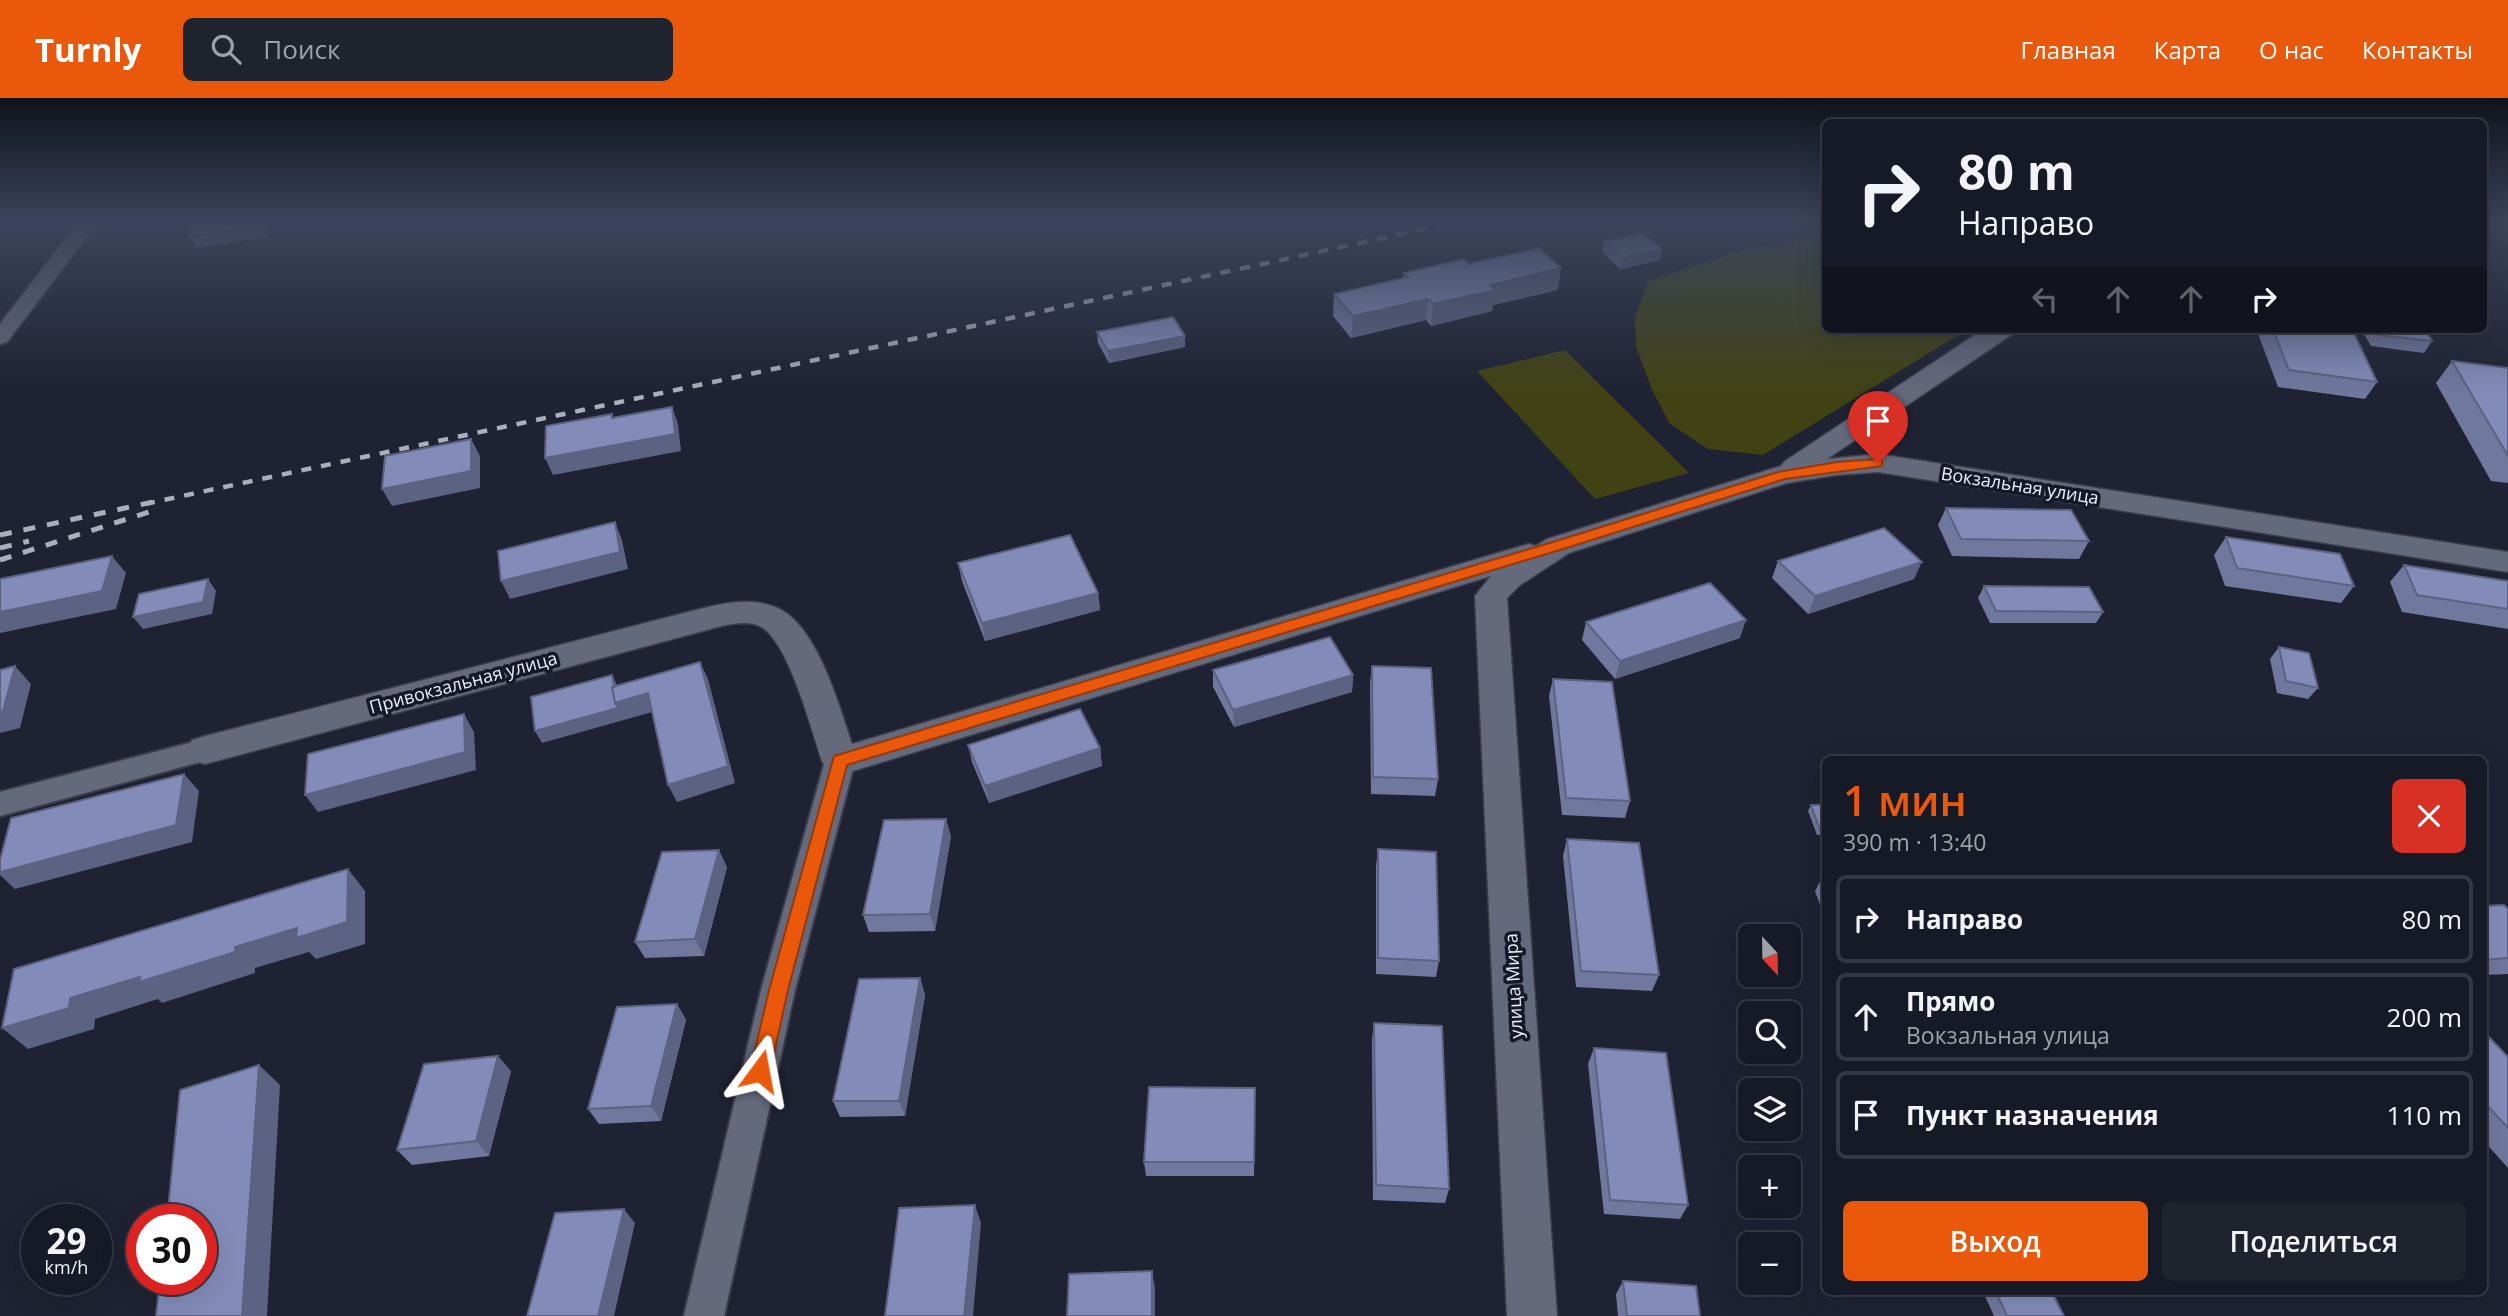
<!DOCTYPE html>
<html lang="ru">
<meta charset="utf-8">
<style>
body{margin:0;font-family:"Open Sans",sans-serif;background:#1f232e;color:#f1f3f6;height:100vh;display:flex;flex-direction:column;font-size:26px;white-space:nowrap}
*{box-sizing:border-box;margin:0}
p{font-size:23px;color:#9ea1a7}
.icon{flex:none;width:38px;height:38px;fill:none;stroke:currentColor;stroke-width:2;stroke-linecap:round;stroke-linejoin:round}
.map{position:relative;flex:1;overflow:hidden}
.details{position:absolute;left:1822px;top:658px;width:665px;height:539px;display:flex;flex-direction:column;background:#161a26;border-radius:10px;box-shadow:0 7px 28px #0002,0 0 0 2px #353843}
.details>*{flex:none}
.top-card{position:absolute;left:1822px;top:21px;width:665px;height:214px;border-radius:10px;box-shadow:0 7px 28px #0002,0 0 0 2px #353843;background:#161a26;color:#f1f3f6;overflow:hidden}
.needle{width:46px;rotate:158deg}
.fabs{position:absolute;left:1738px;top:826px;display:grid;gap:14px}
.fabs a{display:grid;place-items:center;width:63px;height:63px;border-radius:10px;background:#161a26;box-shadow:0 7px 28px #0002,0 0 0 2px #353843;font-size:35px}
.speed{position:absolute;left:21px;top:1106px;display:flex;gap:14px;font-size:35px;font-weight:700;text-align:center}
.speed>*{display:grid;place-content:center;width:91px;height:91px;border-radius:50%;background:#161a26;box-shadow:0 7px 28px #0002,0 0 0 2px #353843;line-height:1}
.speed small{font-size:18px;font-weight:400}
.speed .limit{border:10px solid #d22;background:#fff;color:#111}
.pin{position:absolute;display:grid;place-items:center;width:60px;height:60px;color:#fff;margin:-72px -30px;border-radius:50% 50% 50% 0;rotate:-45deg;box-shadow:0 0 7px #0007}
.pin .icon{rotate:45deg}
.me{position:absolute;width:77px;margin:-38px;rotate:13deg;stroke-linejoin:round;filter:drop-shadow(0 0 5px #0008)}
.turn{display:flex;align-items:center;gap:24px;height:147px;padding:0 21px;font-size:32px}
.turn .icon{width:91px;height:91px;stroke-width:2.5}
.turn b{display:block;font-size:49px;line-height:60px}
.lanes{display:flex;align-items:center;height:66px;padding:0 21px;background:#0003;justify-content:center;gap:35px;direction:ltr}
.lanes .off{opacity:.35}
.round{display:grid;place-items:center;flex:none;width:74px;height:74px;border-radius:10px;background:#1f232e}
.head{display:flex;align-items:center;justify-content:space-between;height:119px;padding:0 21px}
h1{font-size:42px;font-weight:600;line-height:52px;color:#ea580c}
.button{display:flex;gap:14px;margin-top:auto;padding:14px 21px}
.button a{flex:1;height:80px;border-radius:10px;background:#ea580c;color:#fff;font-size:28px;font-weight:600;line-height:80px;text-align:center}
.button a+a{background:#1f232e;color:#f1f3f6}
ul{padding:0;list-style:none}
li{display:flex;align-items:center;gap:21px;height:88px;margin:0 14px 10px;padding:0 7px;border:4px solid #353843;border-radius:10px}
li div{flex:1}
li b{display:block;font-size:26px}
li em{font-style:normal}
header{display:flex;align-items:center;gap:42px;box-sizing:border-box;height:98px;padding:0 35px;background:#ea580c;color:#fff}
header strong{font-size:33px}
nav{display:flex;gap:38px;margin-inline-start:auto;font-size:24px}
.search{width:490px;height:63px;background:#1f232e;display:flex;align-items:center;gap:18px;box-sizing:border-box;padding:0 24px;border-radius:10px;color:#9ea1a7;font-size:26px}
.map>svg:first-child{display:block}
</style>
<header>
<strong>Turnly</strong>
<div class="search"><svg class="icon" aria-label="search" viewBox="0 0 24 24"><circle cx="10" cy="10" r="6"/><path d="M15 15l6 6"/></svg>Поиск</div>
<nav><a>Главная</a><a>Карта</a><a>О нас</a><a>Контакты</a></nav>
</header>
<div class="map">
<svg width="2508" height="1218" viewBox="0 0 2508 1218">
<rect width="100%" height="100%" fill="#1e2232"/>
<!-- green -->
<path fill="#414214" d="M1825 136V231H1968L1763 357 1708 351 1670 326 1652 292 1636 248 1635 220 1648 183 1740 153Z
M1565 252 1689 375 1595 401 1477 273Z"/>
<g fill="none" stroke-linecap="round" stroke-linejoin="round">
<defs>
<path id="minor" d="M78 125H97L7 244 0 246V226Z
M205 641 215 644 219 652 215 660 0 718V694Z
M840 652 850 655 855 663 795 892 724 1218H684L761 892 825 663 830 655Z"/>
<path id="tertiary" d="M1984 231H2015L2011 237 1827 361 1878 356 2508 454V474L1878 374 1837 377 1787 385 1569 455 1520 487 1507 500 1557 1218H1507L1475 498 1491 478 840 677 827 673 822 663C812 634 787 536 757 527 742 522 722 528 707 532L205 666 192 662 187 652 192 642 205 638 696 512C722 505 750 499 775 509 816 524 839 607 852 646L1518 449 1529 446 1536 448 1547 441 1781 368 1785 363Z"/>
</defs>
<!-- minor casing -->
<use href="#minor" stroke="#3b3d4a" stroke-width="4"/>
<!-- tertiary casing -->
<use href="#tertiary" stroke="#3b3d4a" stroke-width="3"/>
<!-- minor -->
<use href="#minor" fill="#65697c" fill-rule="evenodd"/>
<!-- tertiary -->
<use href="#tertiary" fill="#65697c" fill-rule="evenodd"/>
<!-- rail-far1 -->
<path stroke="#abaebb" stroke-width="4.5" stroke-dasharray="10 10" stroke-linecap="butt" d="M145 406 1453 125"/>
<!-- rail -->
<path stroke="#abaebb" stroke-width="5" stroke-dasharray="12 12" stroke-linecap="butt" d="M0 437 153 404
M0 450 29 443
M0 462 152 413"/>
</g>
<!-- wall -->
<path fill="#71789e" d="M1604 143 1662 151 1660 162 1620 171 1602 154Z
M1469 166 1558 192 1493 207 1492 213 1431 228 1426 222 1351 240 1333 218 1334 196 1403 180 1404 175Z
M2258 231H2352L2377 284 2365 301 2278 289 2257 233Z
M2361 231H2425L2432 243 2424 255 2371 248Z
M1097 234 1185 249 1109 265 1098 245Z
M2452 263 2508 270V385L2491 383 2436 285Z
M1946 410 2089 443 2079 461 1952 458 1938 427Z
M2226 439 2354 488 2341 505 2225 488 2214 457Z
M1778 463 1914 481 1808 516 1772 480Z
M958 465 1098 495 1100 512 985 543 962 483Z
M2404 467 2508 483V531L2402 514 2390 484Z
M1984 488 2103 514 2096 525H1990L1978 500Z
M1586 524 1740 540 1615 581 1582 542Z
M2279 549 2318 590 2308 601 2277 595 2270 561Z
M1372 568 1438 681 1435 698 1371 696 1370 585Z
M1213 572 1353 577 1352 594 1234 629 1213 589Z
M1553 581 1630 703 1625 720 1562 717 1549 598Z
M968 647 1100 650 1102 668 989 705 972 664Z
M1811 707H1825V737H1817L1808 713Z
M951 738 935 833 869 834 863 817Z
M1567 741 1659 877 1652 893 1576 889 1563 758Z
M1378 751 1439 863 1436 879 1376 876V768Z
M727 769 704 858 645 860 635 844Z
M1821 782H1825V820L1815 793Z
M2483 808 2508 811V876L2483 877Z
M920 880 925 897 905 1018 840 1019 833 1003Z
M677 906 686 922 661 1023 599 1026 588 1011Z
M1374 925 1449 1091 1445 1105 1373 1102 1372 941Z
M2483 941 2508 959V1070L2483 1042Z
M1594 950 1688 1107 1680 1121 1604 1116 1588 966Z
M511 973 489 1058 412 1067 397 1052Z
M1255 990 1254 1078H1146L1144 1064Z
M1623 1183 1700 1218H1618L1616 1196Z
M1983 1194H2052L2064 1218H1994Z"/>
<!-- shaded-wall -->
<path fill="#5c6281" d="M260 125H268L266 139 196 150 189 139Z
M303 125H331L305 130Z
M357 125H392L360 131Z
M1805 125H1819L1804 129Z
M1662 151 1660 162 1620 171 1623 160Z
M1561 170 1558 192 1493 207 1492 213 1431 228 1433 206 1490 187Z
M1428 201 1426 222 1351 240 1353 218Z
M1185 238V249L1109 265 1108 253Z
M672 309 678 326 681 353 553 377 545 360Z
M471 341 480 358V390L392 408 382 391Z
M615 424 622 442 628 471 510 501 501 483Z
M112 458 126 475 116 511 0 535V514Z
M1922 464 1914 481 1808 516 1815 498Z
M208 481 216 493 212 516 143 531 133 519Z
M1098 495 1100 512 985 543 982 525Z
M1746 522 1740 540 1615 581 1620 563Z
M700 564 708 581 735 685 677 704 668 687Z
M15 568 31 586 20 630 0 635V613Z
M612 577 618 589 648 595 656 613 542 645 535 633 615 605Z
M1353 577 1352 594 1234 629 1233 612Z
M464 616 474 634 476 672 318 714 305 697Z
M1100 650 1102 668 989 705 985 688Z
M184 676 199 693 192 744 15 791 0 777V774Z
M946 721 951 738 935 833 930 816Z
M719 752 727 769 704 858 695 841Z
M348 771 365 793V846L316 861 309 854 255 870V875L162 905 158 901 95 921 94 931 28 951 2 930 70 900 235 849Z
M920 880 925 897 905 1018 899 1003Z
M677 906 686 922 661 1023 651 1008Z
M498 958 511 973 489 1058 476 1043Z
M259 967 280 987 267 1218H242Z
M975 1107 981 1125 973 1218H964Z
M624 1111 635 1125 614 1218H598Z
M1152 1173 1155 1190V1218H1152Z"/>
<!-- building -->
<path fill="#838cb8" stroke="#5c6281" stroke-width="2" d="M192 125H260L259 128 189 139Z
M1643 135 1662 151 1623 160 1604 143Z
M1539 150 1561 170 1490 187 1495 192 1433 206 1428 201 1353 218 1334 196 1408 179 1404 175 1464 161 1469 166Z
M1173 219 1185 238 1108 253 1097 234Z
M2273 231H2352L2377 284 2289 272Z
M2375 231H2425L2432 243 2378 237Z
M2452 263 2508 270V358Z
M672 309 675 336 545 360 546 328 612 316V320Z
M471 341V373L382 391 385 358Z
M1946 410 2071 412 2089 443 1961 441Z
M615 424 620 454 501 483 498 453Z
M1884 430 1922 464 1815 498 1778 463Z
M1070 437 1098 495 982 525 958 465Z
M2226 439 2340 456 2354 488 2237 470Z
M112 458 102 493 0 514V481Z
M2404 467 2508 483V511L2417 497Z
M208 481 203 504 133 519 139 496Z
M1710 485 1746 522 1620 563 1586 524Z
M1984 488 2089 489 2103 514 1996 513Z
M1330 539 1353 577 1233 612 1213 572Z
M2279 549 2309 555 2318 590 2286 583Z
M700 564 728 668 668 687 648 595 615 605 612 589Z
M15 568 3 613H0V572Z
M1372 568 1431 570 1438 681 1373 679Z
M612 577 614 589H612L615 605 618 610 535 633 531 599Z
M1553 581 1612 584 1630 703 1566 700Z
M1080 611 1100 650 985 688 968 647Z
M464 616 465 654 305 697 308 656Z
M184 676 176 727 0 774V762L11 720Z
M1811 707H1825V731L1820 732Z
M946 721 930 816 863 817 884 722Z
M1567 741 1639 745 1659 877 1581 873Z
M1378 751 1436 754 1439 863 1378 860Z
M719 752 695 841 635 844 662 754Z
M348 771 347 824 296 840 297 830 235 849V854L139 884 140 879 70 900 69 910 2 930 14 871Z
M1821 782H1825V794Z
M2504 807 2508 811V860L2483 862V808Z
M920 880 899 1003H833L859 881Z
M677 906 651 1008 588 1011 617 909Z
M1374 925 1442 928 1449 1091 1376 1087Z
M2489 939 2508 959V1030L2483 1003V941Z
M1594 950 1666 955 1688 1107 1610 1102Z
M498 958 476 1043 397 1052 424 966Z
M259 967 242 1218H156L160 1181H201V1122H167L180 992Z
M1149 989 1255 990 1254 1064H1144Z
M975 1107 964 1218H885L899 1110Z
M624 1111 598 1218H527L555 1115Z
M1152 1173V1218H1067L1069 1176Z
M1623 1183 1696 1188 1700 1218H1627Z
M1996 1194H2052L2064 1218H2007Z"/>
<!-- sky -->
<linearGradient id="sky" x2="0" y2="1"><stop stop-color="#10131c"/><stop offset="0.42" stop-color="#3b445a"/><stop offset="1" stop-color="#3b445a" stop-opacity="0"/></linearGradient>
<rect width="2508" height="296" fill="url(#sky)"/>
<!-- route -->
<path fill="#ea580c" stroke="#983908" stroke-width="2" d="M1878 361 1882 362V368L1785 381 1563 451 847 667 788 892 770 973 767 980 760 982 753 980 750 973 769 892 834 658 1553 444 1778 374 1837 364Z"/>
<g text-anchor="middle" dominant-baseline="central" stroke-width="7" stroke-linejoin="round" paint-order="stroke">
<!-- street labels -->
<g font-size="18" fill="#ebeef9" stroke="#151828">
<text transform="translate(2020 387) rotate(9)">Вокзальная улица</text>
<text transform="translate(463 584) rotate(-15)">Привокзальная улица</text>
<text transform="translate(1513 888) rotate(-93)">улица Мира</text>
</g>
</g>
</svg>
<div class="fabs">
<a><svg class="needle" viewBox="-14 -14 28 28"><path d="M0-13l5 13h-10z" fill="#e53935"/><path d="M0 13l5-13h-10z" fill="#9ea1a7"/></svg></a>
<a><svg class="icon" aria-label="search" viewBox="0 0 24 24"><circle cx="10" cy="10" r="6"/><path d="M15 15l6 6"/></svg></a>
<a><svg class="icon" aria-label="layers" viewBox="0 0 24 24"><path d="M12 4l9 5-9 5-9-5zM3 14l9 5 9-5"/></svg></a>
<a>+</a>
<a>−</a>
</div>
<div class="speed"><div>29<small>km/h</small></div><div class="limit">30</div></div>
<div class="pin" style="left:1878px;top:365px;background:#d93025"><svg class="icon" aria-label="arrive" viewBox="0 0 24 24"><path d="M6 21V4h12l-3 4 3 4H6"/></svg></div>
<svg class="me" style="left:760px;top:973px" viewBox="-20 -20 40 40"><path d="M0-17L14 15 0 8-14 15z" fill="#ea580c" stroke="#fff" stroke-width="4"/></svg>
<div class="top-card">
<div class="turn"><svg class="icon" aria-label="right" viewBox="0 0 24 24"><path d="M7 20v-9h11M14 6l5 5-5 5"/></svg><div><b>80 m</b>Направо</div></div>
<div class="lanes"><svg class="icon off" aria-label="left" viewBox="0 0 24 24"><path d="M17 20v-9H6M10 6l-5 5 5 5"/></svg><svg class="icon off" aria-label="ahead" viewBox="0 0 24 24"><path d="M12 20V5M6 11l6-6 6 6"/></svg><svg class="icon off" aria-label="ahead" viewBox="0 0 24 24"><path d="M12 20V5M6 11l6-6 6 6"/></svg><svg class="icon" aria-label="right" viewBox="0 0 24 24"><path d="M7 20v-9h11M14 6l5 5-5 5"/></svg></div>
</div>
<section class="details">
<div class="head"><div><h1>1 мин</h1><p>390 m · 13:40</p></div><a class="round" style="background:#d93025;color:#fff"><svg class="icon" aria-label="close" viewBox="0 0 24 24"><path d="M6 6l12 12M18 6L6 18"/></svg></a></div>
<ul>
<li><svg class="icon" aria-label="right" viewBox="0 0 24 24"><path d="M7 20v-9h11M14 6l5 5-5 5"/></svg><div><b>Направо</b></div><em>80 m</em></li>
<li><svg class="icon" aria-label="ahead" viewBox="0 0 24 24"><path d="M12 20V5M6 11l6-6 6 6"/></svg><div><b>Прямо</b><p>Вокзальная улица</p></div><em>200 m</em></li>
<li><svg class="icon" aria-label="arrive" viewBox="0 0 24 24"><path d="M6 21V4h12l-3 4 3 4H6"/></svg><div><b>Пункт назначения</b></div><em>110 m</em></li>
</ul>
<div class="button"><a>Выход</a><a>Поделиться</a></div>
</section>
</div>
